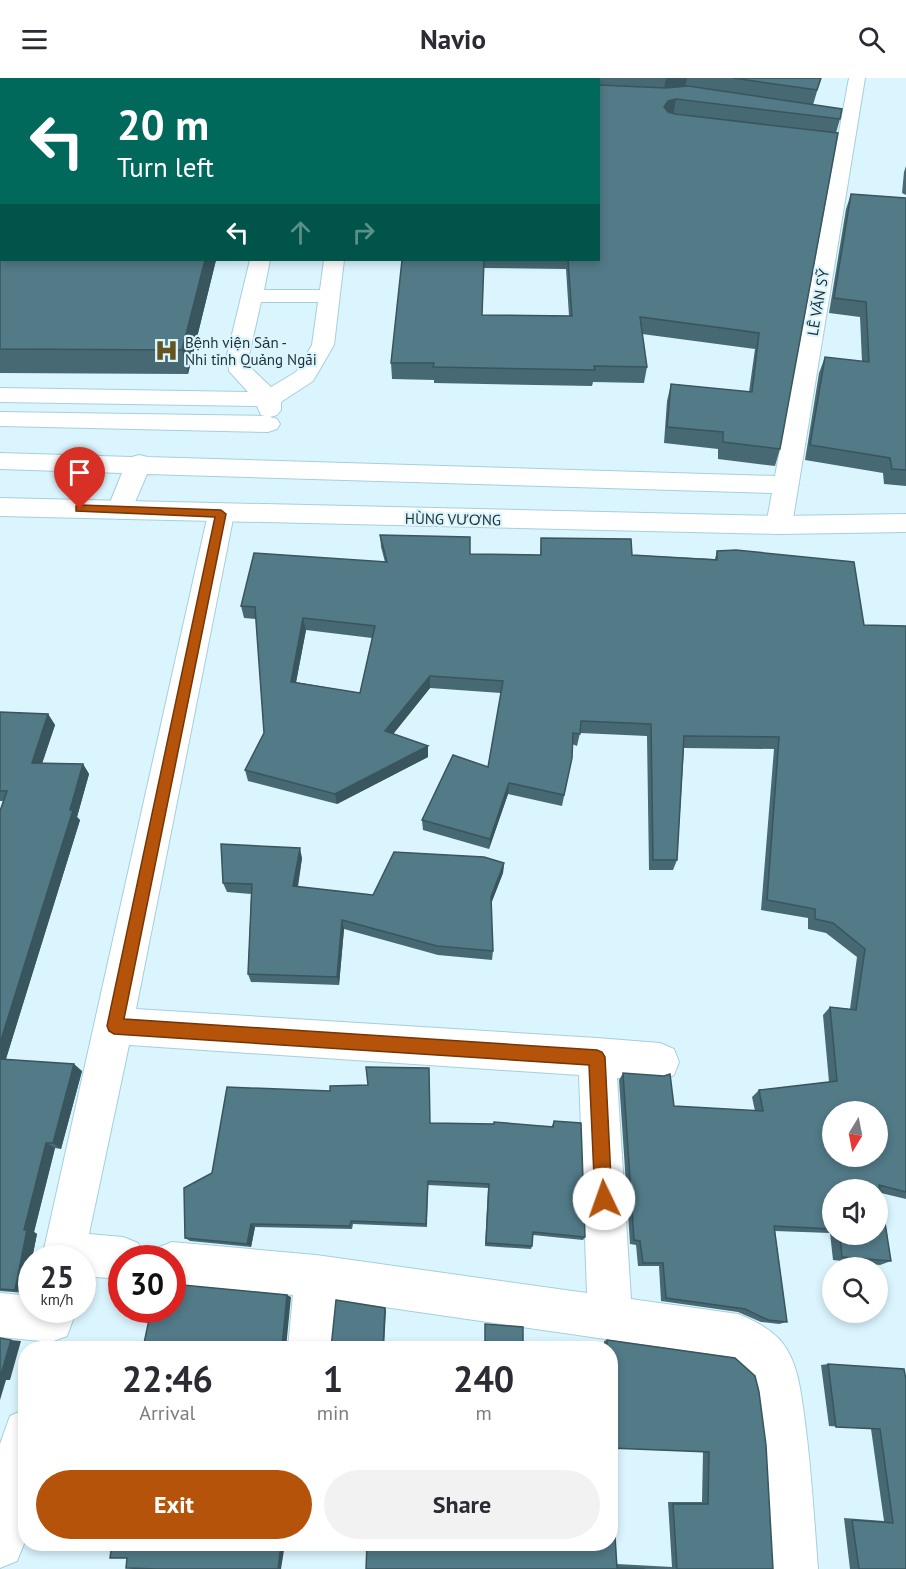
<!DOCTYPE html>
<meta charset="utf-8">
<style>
body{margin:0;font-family:"PT Sans",sans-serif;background:#f2f2f3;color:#2b2b33;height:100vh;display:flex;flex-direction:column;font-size:22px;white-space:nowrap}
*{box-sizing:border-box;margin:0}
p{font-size:20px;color:#7c7c81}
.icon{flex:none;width:33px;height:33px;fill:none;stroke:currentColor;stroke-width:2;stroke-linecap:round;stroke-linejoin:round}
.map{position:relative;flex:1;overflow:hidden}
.sheet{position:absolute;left:18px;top:1263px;width:600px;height:210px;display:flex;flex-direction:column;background:#fff;border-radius:24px;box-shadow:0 3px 9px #0003}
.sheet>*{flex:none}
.hud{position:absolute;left:0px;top:0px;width:600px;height:183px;box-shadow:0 3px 9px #0003;background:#00695c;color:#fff;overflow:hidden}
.needle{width:39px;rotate:190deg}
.tools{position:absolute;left:822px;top:1023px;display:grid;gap:12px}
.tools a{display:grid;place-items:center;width:66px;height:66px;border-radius:50%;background:#fff;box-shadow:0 3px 9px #0003;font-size:30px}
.speed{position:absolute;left:18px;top:1167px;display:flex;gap:12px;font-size:30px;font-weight:700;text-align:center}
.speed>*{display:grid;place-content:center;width:78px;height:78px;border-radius:50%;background:#fff;box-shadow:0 3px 9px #0003;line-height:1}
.speed small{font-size:15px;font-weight:400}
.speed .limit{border:9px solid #d22;background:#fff;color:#111}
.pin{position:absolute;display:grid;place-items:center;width:51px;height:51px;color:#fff;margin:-62px -26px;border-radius:50% 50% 50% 0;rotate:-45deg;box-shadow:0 0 6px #0007}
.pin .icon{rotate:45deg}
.me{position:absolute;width:66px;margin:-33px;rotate:357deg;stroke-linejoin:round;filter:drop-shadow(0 0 4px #0008)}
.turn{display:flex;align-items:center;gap:21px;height:126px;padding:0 18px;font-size:27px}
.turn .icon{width:78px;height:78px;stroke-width:2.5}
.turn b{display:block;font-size:42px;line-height:51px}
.lanes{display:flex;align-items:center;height:57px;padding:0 18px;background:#0003;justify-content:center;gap:30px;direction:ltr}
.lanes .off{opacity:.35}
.eta{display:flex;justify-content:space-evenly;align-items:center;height:102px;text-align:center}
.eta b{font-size:36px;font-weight:700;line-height:42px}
.button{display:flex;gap:12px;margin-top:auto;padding:12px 18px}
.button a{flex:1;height:69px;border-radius:36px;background:#b45309;color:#fff;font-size:24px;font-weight:700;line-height:69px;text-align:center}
.button a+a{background:#f2f2f3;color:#2b2b33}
header{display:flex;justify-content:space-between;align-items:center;height:78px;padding:0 18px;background:#fff;font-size:27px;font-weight:700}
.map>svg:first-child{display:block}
</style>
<header><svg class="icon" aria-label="menu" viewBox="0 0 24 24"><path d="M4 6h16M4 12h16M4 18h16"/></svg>Navio<svg class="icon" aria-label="search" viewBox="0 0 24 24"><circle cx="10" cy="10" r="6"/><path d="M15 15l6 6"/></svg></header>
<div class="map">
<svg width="906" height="1491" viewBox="0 0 906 1491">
<rect width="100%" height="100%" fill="#dbf5fe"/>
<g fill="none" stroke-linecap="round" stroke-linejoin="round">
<defs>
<path id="minor" d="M230 0H253L254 2H231Z
M849 0H865L792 447 788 453 779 456 770 453 766 447 772 415 147 396 129 438 120 441 111 438 107 432 122 395 0 391V375L132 379 139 377 148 379 775 398Z
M250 182H270L264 212H320L324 182H344L334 267 313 303 281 324V332L277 337 270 339 277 341 280 346 277 351 268 354 0 348V334L265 338 261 337 257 328 0 324V310L248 314 229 293 227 277ZM261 224H318L312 267 296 294 271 309 252 291 249 277Z
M221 427 230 430 234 436 136 931 597 960 660 965 674 971 679 984 674 997 660 1003 617 1000 631 1221 738 1236C755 1243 776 1253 786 1270 798 1288 801 1315 804 1336 811 1387 814 1439 818 1491H768L762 1366 755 1314 751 1297 730 1279 336 1222 332 1270H288L293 1217 172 1206V1180H153L157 1170 172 1164 316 1177 587 1215 579 997 129 967 89 1156 123 1159 138 1165 144 1180H122V1201L82 1198V1180H42L208 436 212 430Z
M0 1215 32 1218V1232H69L73 1242 67 1258 51 1264 0 1259Z
M26 1331V1461L17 1483 0 1490V1366L10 1338Z"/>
<path id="major" d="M0 420 779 438 906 436V454L779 456 0 438Z"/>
</defs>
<!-- minor casing -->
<use href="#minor" stroke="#a5cfdd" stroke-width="2"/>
<!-- major casing -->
<use href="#major" stroke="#a5cfdd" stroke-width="2"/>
<!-- minor -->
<use href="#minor" fill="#fff" fill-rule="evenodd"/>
<!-- major -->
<use href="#major" fill="#fff" fill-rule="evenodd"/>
</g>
<!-- wall -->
<path fill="#476974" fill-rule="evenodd" d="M367 0H821L813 27 840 41 836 55 780 371 775 388 718 381V371L664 365 667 323 671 306 749 314 755 271 642 256 647 289 644 305 593 304 592 308 434 305V302L392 301 391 285 402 182H598V2ZM483 190 566 191 569 238 482 237Z
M0 46H2V182H216L188 296 0 295Z
M906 88V117L902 115 904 94Z
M851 116 906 120V119V408L884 406 883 395 805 382 819 295 825 279 862 284 860 239 829 235 846 131Z
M380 457 470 476 540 477 541 460 632 477 715 481 717 473 864 547 906 548V1121L881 1115 891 1183 880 1187 833 1182 830 1155 775 1153 787 1244 779 1246 761 1244 738 1234 661 1223 659 1188H638L636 1167 630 1166 619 1002 623 995 674 1028 755 1033 752 1019 759 1012 829 1004 823 937 830 929 850 931 857 879 826 855 808 851V840L761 832 774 671 684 670 677 782 673 792H649L647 658 580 655 577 668 572 666V680L562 728 508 716 489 771 423 752 422 742 488 689 501 615 430 610 393 656 428 679 337 726 248 703 245 692 264 655 256 541 244 540 241 528 385 484 381 469ZM306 552 372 560 360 615 296 604ZM832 1112 878 1156H832Z
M0 634 48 636 55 647 42 685 83 686 89 696 77 739 80 742 6 981 82 993 61 1071 55 1070 34 1154 37 1156 25 1215 0 1213V733L3 723H0Z
M302 780 298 809 373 817 504 785 503 795 491 826 493 873 492 882 438 877 344 851 339 907 251 904 248 896 251 816 227 814 223 805Z
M368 1007 431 1045 552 1048 554 1043 585 1159 583 1162 533 1157 532 1168 531 1171 485 1168 488 1110 428 1107 427 1149 353 1146 352 1151 255 1149 251 1169 190 1163 185 1160 212 1095 330 1013Z
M607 1262 735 1280 773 1491H366L610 1466V1424L613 1426 617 1486 672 1489 668 1424H702L703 1374 610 1270H604V1263Z
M828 1286 904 1291 906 1491H850L844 1440 884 1443 871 1351 829 1348 821 1287Z"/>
<!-- shaded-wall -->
<path fill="#39555e" d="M666 0H687L685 9 664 11Z
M676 21 673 37 665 39 664 29 668 23Z
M205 182H216L188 296 182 272Z
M303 540 306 552 294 615 291 604Z
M430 598V610L386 665 385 653Z
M48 636 55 647 39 695 32 685Z
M428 668V679L337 726 335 716Z
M83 686 89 696 77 739 80 742 4 987 0 984V965Z
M509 705 508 716 489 771 490 761Z
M300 770 302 780 296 818 293 808Z
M504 785 503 795 490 828 491 819Z
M342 842 344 851 339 907 337 899Z
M74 986 82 993 61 1071 53 1065Z
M46 1065 55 1070 34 1154 37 1156 25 1215 15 1212 24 1152Z
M251 1146 255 1149 251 1169 247 1166Z
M287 1217 291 1219 286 1270H284L282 1269Z
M385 1230 386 1232 384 1270H383Z
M11 1262 21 1263 10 1302H6L0 1322V1300Z
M281 1466H285L281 1491H278Z"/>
<!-- building -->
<path fill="#527a87" stroke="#39555e" stroke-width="1.5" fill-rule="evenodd" d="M29 0H234L233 2H28Z
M277 0H314V2H276Z
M367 0H598L600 7 666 10 688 8 842 31 840 41 676 21 668 23 664 29 668 34 675 36 838 55 780 371 723 364V354L667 349 671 306 752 314 759 255 640 239 647 289 594 288 595 292 433 289 434 285H391L402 182H484L482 237 572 238 568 182H598V2H367Z
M733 0H821L817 12Z
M0 46H2V116H0Z
M851 116 906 120V392L892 391 890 380 810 367 825 279 869 284 866 224 834 220Z
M2 122V182H205L182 272 0 271V125Z
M380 457 470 459V476L541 477V460L631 461 632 477 717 482V473L736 472 854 484 864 547 906 548V1114L879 1107 891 1183 842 1179 840 1156H878V1112H832V1151L774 1148 787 1244 768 1242 745 1231 666 1220 663 1185H643L640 1163 634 1162 623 995 664 998 670 996 674 1028 763 1033 759 1012 837 1003 830 929 856 932 865 871 833 845 815 841V831L767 822 779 659 684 658 677 782H653L651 646 581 643 580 656 573 655 572 680 564 717 509 705 490 761 422 742 453 677 488 689 503 603 430 598 385 653 428 668 335 716 245 692 264 655 255 529 241 528 254 475 387 484ZM303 540 375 548 360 615 291 604ZM832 1034H878V1078H832Z
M0 634 48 636 32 685 83 686 70 732H73L0 965V733L7 713H0Z
M221 766 300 770 293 808 373 817 394 774 484 779 504 785 491 819 493 873 437 868 342 842 337 899 248 896 252 806 223 805Z
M0 981 74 986 53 1065H46L24 1152H27L15 1212 0 1211Z
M366 989 429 990 430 1045 494 1046V1044L553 1049 554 1043 581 1045 585 1159 533 1154 532 1168 486 1165 489 1106 428 1103 426 1146 351 1143 350 1148 251 1146 247 1166 185 1160 184 1110 212 1095 227 1009 330 1013V1008L368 1007Z
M172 1206 287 1217 282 1269 284 1270H143L151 1232H172Z
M336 1222 385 1230 383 1270H326H331Z
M485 1246 523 1249V1270H449V1268L485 1269Z
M0 1260 11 1262 0 1300Z
M607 1262 735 1280 755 1298 759 1314 766 1367 773 1491H677L673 1426H708L709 1374 610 1370V1270H607Z
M828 1286 904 1291 906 1301V1491H859L852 1442 893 1445 880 1351 836 1349Z
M610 1426H613L617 1490 645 1491H366L367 1466H610Z
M112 1466H281L278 1491H158L126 1490 127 1480H110Z"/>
<!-- route -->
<path fill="#b45309" stroke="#753606" stroke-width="1.5" d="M80 427 221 432 226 436 124 941 597 972 602 974 605 979 612 1121 610 1127 604 1129 598 1127 595 1121 589 987 114 956 109 953 107 948 215 439 76 433V428Z"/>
<!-- icons -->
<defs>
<symbol id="hospital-bare" viewBox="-9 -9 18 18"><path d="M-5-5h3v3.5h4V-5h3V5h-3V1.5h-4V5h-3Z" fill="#645421" stroke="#dbf5fe" stroke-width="2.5" paint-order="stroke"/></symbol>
</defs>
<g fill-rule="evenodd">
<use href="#hospital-bare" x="150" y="256" width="33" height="33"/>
</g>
<g text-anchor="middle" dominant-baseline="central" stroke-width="4.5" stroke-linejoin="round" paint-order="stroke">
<!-- far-street labels -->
<g font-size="15" fill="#1d2e33" stroke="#dbf5fe">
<text transform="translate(818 224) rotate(-80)">LÊ VĂN SỸ</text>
<text transform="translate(453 441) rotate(1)">HÙNG VƯƠNG</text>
</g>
<!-- far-poi labels -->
<g font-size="15" fill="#1d2e33" stroke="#dbf5fe" text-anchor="start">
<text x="185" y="264">Bệnh viện Sản -<tspan x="185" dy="17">Nhi tỉnh Quảng Ngãi</tspan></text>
</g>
</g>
</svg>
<div class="tools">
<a><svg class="needle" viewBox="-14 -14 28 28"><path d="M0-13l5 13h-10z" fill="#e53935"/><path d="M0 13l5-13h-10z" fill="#7c7c81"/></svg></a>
<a><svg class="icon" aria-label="sound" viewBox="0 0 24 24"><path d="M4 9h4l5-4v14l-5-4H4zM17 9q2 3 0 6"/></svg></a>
<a><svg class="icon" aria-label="search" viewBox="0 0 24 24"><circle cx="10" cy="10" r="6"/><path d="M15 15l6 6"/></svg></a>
</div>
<div class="speed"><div>25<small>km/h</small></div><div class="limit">30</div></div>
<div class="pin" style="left:80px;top:431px;background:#d93025"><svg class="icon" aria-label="arrive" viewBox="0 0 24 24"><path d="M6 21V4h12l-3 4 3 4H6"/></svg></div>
<svg class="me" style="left:604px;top:1121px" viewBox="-20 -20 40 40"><circle r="19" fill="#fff"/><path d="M0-13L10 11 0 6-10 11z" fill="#b45309"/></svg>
<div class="hud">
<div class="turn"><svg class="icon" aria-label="left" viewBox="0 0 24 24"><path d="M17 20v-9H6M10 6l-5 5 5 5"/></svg><div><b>20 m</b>Turn left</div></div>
<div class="lanes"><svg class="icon" aria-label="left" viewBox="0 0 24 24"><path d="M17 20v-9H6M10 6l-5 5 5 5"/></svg><svg class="icon off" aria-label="ahead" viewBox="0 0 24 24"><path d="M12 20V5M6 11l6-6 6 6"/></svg><svg class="icon off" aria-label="right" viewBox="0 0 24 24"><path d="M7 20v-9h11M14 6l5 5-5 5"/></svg></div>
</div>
<section class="sheet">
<div class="eta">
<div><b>22:46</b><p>Arrival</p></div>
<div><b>1</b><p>min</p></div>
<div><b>240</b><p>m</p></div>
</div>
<div class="button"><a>Exit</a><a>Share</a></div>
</section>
</div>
